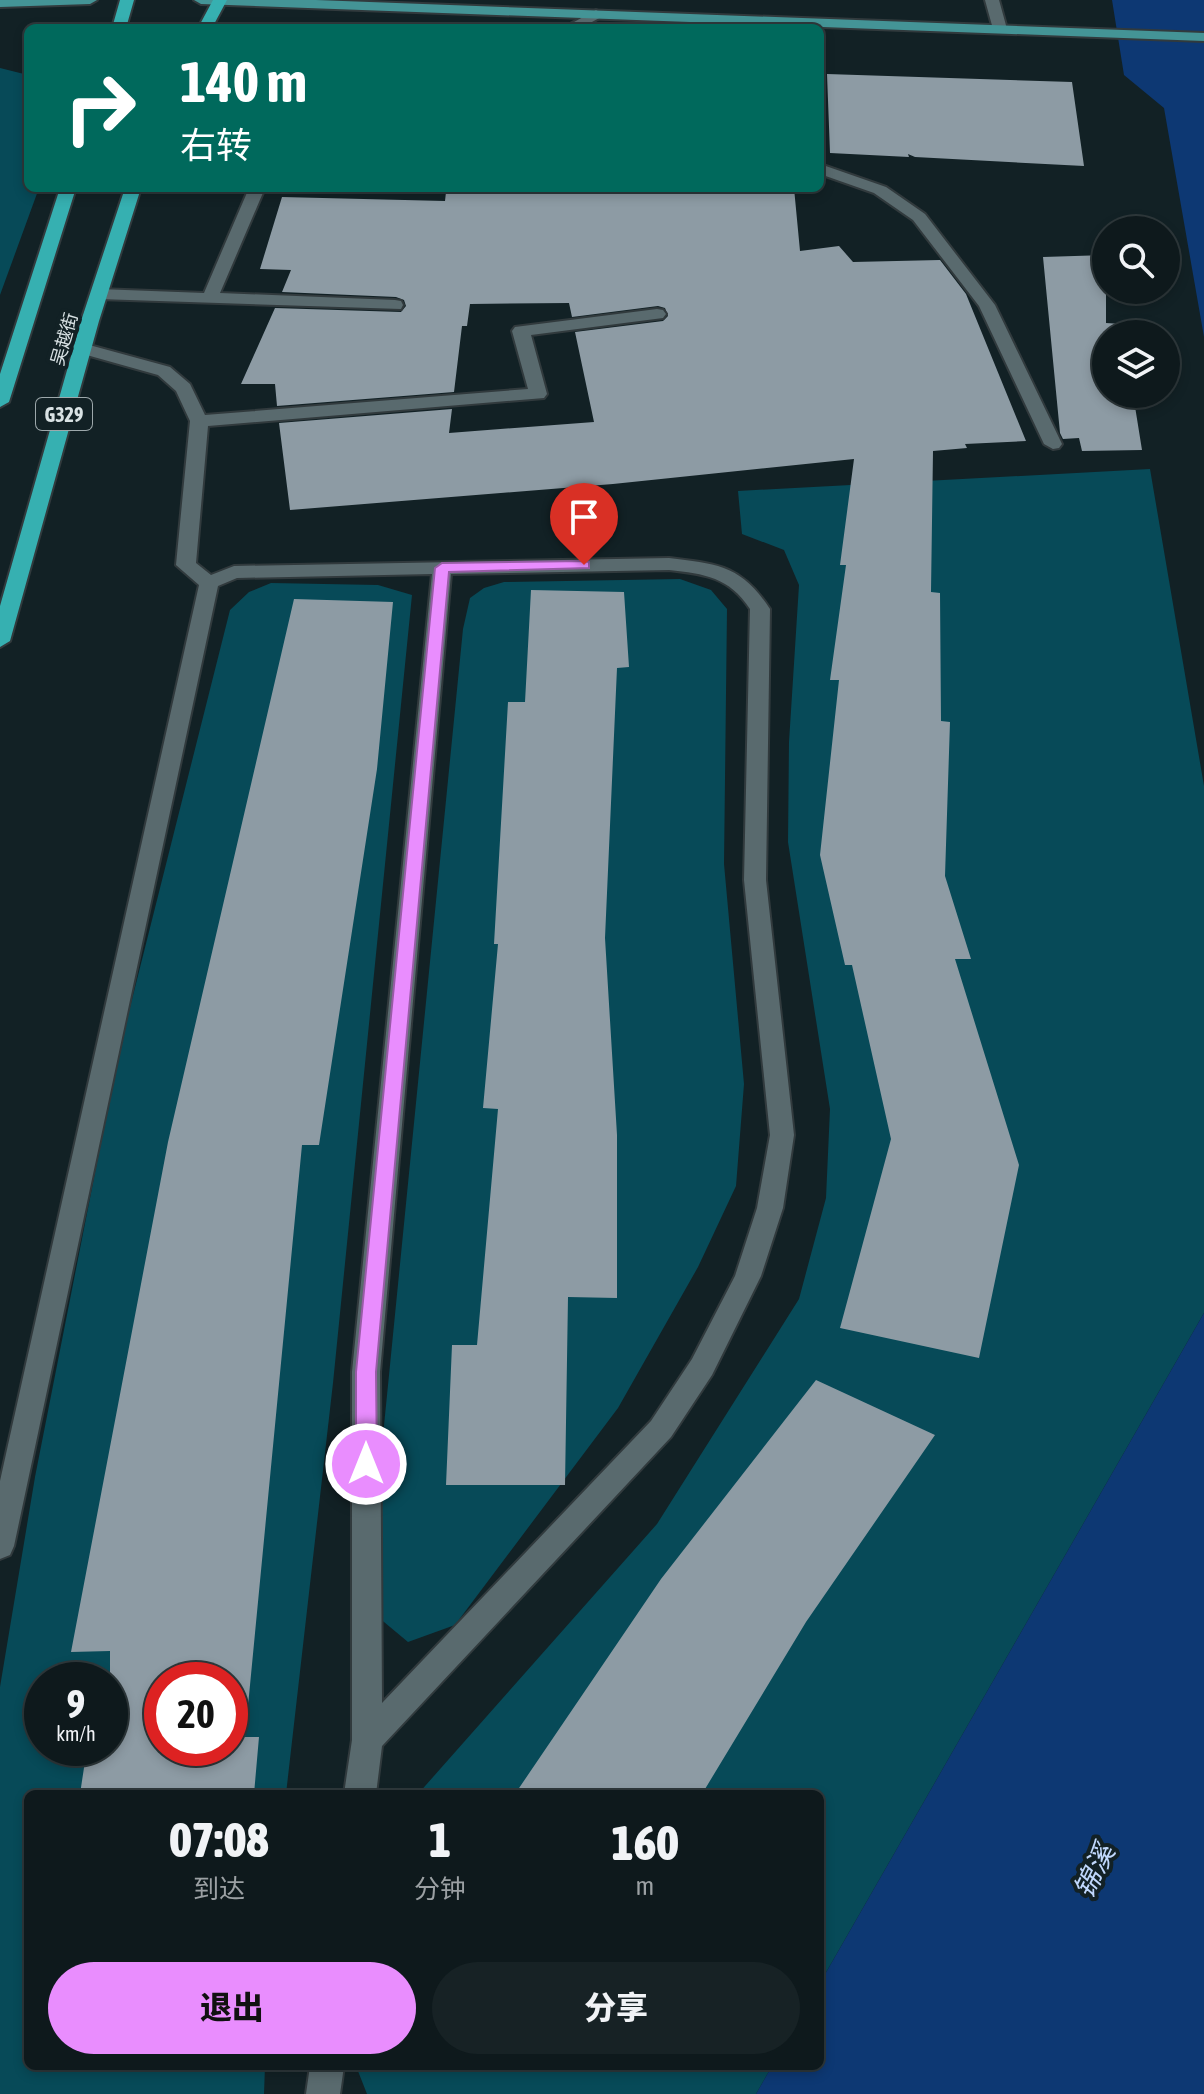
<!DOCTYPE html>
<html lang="zh">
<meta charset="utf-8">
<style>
body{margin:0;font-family:"Asap Condensed","Noto Sans SC",sans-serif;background:#172225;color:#f1f3f6;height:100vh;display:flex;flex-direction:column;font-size:30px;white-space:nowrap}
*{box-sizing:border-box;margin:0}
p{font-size:26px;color:#9ba0a3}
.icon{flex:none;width:44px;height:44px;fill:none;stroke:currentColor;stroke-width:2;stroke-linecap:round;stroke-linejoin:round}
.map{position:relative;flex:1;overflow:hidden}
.details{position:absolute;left:24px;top:1790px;width:800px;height:280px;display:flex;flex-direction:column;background:#0e191c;border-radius:12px;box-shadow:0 4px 12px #0003,0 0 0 2px #2e383b}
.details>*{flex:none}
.hud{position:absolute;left:24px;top:24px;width:800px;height:168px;border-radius:12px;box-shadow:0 4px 12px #0003,0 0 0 2px #2e383b;background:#00695c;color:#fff;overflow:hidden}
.buttons{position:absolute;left:1092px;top:216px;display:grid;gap:16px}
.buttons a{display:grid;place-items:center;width:88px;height:88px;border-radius:50%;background:#0e191c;box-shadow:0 4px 12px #0003,0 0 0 2px #2e383b;font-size:40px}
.speed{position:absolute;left:24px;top:1662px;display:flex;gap:16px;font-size:40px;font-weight:700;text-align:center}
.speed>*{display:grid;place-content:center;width:104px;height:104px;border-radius:50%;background:#0e191c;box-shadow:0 4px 12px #0003,0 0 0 2px #2e383b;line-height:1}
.speed small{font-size:20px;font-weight:400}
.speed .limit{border:12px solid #d22;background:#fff;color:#111}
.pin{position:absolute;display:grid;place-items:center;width:68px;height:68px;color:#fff;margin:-82px -34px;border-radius:50% 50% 50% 0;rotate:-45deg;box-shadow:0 0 8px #0007}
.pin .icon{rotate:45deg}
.me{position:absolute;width:88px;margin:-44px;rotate:0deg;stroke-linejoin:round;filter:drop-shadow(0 0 6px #0008)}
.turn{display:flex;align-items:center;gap:28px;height:168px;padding:0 24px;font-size:36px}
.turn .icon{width:104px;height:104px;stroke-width:2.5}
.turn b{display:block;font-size:56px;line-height:68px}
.eta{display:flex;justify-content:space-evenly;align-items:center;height:136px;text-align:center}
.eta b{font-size:48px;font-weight:800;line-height:56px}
.action{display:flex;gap:16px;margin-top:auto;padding:16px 24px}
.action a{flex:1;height:92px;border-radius:48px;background:#e98dfe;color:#111;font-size:32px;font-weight:800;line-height:92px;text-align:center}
.action a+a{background:#172225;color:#f1f3f6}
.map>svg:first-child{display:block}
</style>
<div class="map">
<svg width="1204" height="2094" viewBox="0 0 1204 2094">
<rect width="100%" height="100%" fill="#122125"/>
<!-- green -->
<path fill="#074a58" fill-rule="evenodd" d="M0 68 28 75V188H39L0 295Z
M1150 469 1204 786V1313L820 1983V1794H418L657 1524 799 1299 826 1198 830 1109 788 842 789 742 799 585 784 550 742 534 738 491Z
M680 579 711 590 727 609 724 864 744 1084 736 1186 698 1267 618 1408 455 1625 408 1642 366 1607 463 629 470 598 484 588 504 582Z
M271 583 378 585 412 595 333 1383 286 1794H28V2066H265L264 2094H0V1687L35 1477 119 1051 230 610 249 592ZM42 1680H110V1748H42ZM162 1680H230V1748H162Z
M356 2066H772L756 2094H367Z"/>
<!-- water -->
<path fill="#0d3873" d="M1112 0H1204V337L1164 108 1124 75Z
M1204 1313V2094H756L772 2066H820V1983Z"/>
<!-- building -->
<path fill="#8d9ba4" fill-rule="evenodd" d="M827 74 1072 82 1084 166 915 157 908 154 909 157 830 153Z
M499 188H794L800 251 839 246 853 262 940 260 966 294 1026 441 965 444 967 448 933 451 931 592 940 593 941 721 950 722 945 876 971 959H955L1019 1165 979 1358 840 1328 891 1139 852 965H845L820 855 839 680H830L846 565H840L854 459 613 484 290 510 279 423 452 409 449 433 594 422 575 332 663 321 668 316 665 308 658 306 572 317 569 303 470 304 467 326H462L454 392 277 406 275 384H241L275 308 401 312 406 306 404 300 396 297 282 292 291 270 260 269 282 197 445 201 446 192 499 193Z
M1106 255V323L1122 324 1124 334H1106V394H1133L1142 450 1082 451 1079 438 1063 439 1060 433 1043 257Z
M531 590 624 592 629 667 617 668 605 938 617 1135V1298L568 1297 565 1485H446L452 1345H477L498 1109 483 1108 498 944H494L508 702H525Z
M294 599 393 602 377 769 319 1145H302L245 1737H259L254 1794H80L87 1748H110V1651L71 1652 168 1142ZM162 1680H230V1748H162Z
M816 1380 935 1435 806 1622 702 1794H515L661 1579Z"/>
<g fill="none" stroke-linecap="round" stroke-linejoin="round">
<defs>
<path id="minor" d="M985 0H999L1007 29 1005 32H995L993 29Z
M596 10 603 14 601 17 581 28H563Z
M820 164 886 187 925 214 995 305 1062 444 1059 448 1053 449 1044 444 979 306 913 220 874 193 820 174Z
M249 188H265L220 293 395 300 401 301 403 305 401 309 99 299 91 294 99 289 204 293Z
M657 309 663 310 666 314 663 318 531 335 547 394 544 398 208 426 196 563 211 575 234 566 669 558C718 564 741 565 770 609L766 880 794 1135 783 1208 761 1276 712 1375 671 1437 382 1746 376 1794H344L352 1740V1372L432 574 237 578 218 586 14 1546 10 1555 0 1559V1481L199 585 176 565 190 421 176 391 158 375 76 352 73 348 82 343 170 367 190 384 205 415 528 389 512 331 515 327ZM669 570C705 574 729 577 750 609L744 880 770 1135 757 1208 735 1276 692 1359 651 1421 382 1703 380 1372 451 574Z
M310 2066H344L340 2094H306Z"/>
<path id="major" d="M0 0H97L90 4 0 7Z
M194 0H316L1204 33V41L201 4Z"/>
<path id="highway" d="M120 0H134L126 28H112Z
M213 0H227L212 28H198Z
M60 188H76L9 402 0 407V374Z
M125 188H141L99 321 10 641 0 647V606L81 321Z"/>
</defs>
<!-- minor casing -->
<use href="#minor" stroke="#313a3d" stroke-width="4"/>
<!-- major casing -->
<use href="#major" stroke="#313a3d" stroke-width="4"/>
<!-- highway casing -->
<use href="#highway" stroke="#313a3d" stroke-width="4"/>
<!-- minor -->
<use href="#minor" fill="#596a6e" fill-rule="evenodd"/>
<!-- major -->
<use href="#major" fill="#449496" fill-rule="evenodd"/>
<!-- highway -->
<use href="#highway" fill="#36b0b1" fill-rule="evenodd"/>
</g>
<!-- route -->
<path fill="#e98dfe" stroke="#975ca5" stroke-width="2" d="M584 561 589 562V568L449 572 376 1372 377 1464 374 1471 366 1473 359 1471 356 1464V1372L435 568 442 563Z"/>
<g text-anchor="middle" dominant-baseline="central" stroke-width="8" stroke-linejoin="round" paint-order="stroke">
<!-- far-street labels -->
<g font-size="18" fill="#d9e2e4" stroke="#122125">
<text transform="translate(64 339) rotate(-74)">吴越街</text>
</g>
<!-- shield labels -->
<rect fill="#122125" stroke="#9da8ab" stroke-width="2" x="36" y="398" width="56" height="32" rx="6"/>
<g font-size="20" font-weight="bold" fill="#d9e2e4">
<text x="64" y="414">G329</text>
</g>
<!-- near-water labels -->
<g font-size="28" font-style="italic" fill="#c0d8fc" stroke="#122125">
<text transform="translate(1094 1871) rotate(-64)">锦溪</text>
</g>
</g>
</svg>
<div class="buttons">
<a><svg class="icon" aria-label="search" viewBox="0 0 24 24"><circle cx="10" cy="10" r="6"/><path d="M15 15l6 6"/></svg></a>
<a><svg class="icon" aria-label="layers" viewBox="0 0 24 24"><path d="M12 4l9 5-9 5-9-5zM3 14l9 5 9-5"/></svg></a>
</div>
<div class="speed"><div>9<small>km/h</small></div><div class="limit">20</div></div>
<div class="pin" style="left:584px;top:565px;background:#d93025"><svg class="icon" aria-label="arrive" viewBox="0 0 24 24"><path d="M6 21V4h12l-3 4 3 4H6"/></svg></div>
<svg class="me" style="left:366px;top:1464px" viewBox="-20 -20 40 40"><circle r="17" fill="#e98dfe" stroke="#fff" stroke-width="3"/><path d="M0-11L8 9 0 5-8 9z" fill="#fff"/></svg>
<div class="hud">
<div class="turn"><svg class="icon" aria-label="right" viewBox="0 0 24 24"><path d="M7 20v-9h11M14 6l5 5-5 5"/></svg><div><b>140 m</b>右转</div></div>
</div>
<section class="details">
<div class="eta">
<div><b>07:08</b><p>到达</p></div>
<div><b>1</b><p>分钟</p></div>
<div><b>160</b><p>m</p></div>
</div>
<div class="action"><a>退出</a><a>分享</a></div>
</section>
</div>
